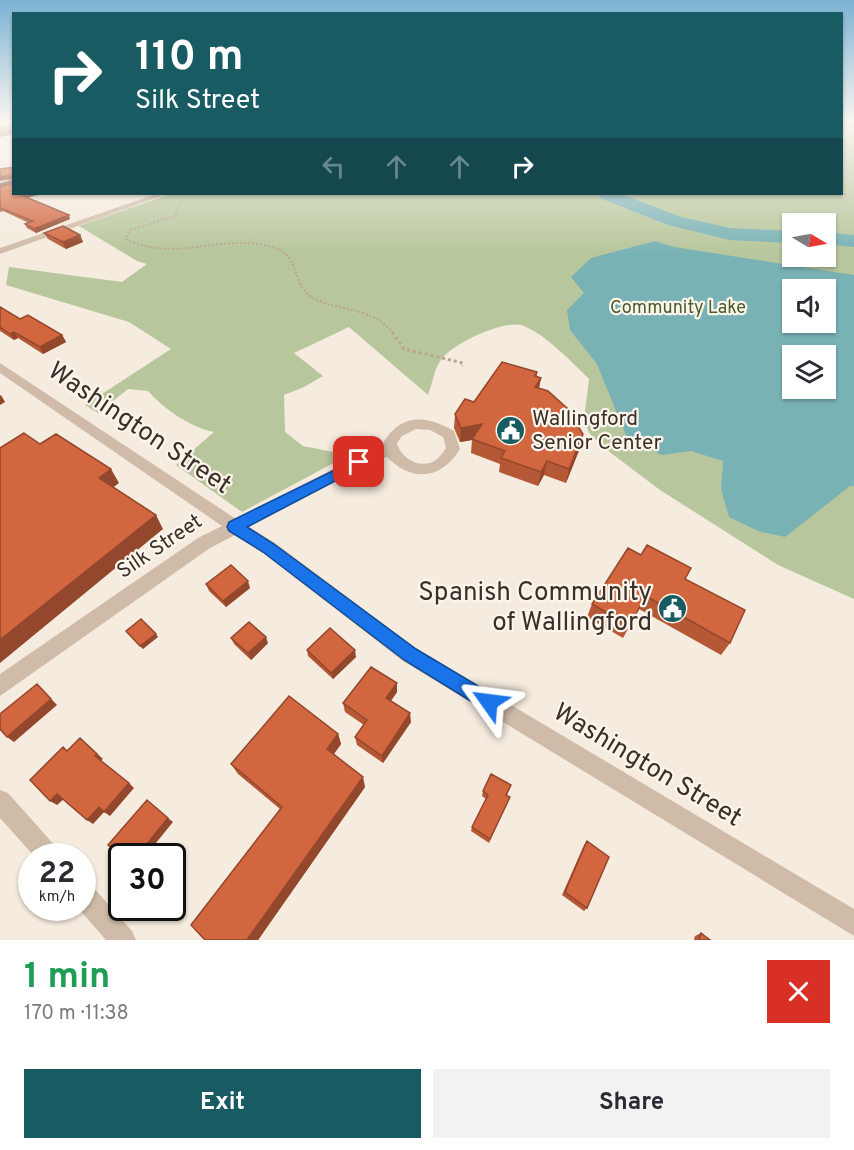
<!DOCTYPE html>
<meta charset="utf-8">
<style>
body{margin:0;font-family:Overpass,sans-serif;background:#f2f2f3;color:#2b2b33;height:100vh;display:flex;flex-direction:column;font-size:22px;white-space:nowrap}
*{box-sizing:border-box;margin:0}
p{font-size:20px;color:#7c7c81}
.icon{flex:none;width:33px;height:33px;fill:none;stroke:currentColor;stroke-width:2;stroke-linecap:round;stroke-linejoin:round}
.map{position:relative;height:940px;overflow:hidden}
.details{display:flex;flex-direction:column;background:#fff;flex:1}
.details>*{flex:none}
.top-card{position:absolute;left:12px;top:12px;width:831px;height:183px;border-radius:0px;box-shadow:0 2px 4px #0004;background:#195b62;color:#fff;overflow:hidden}
.needle{width:39px;rotate:100deg}
.controls{position:absolute;left:782px;top:213px;display:grid;gap:12px}
.controls a{display:grid;place-items:center;width:54px;height:54px;border-radius:0px;background:#fff;box-shadow:0 2px 4px #0004;font-size:30px}
.speed{position:absolute;left:18px;top:843px;display:flex;gap:12px;font-size:30px;font-weight:700;text-align:center}
.speed>*{display:grid;place-content:center;width:78px;height:78px;border-radius:50%;background:#fff;box-shadow:0 2px 4px #0004;line-height:1}
.speed small{font-size:15px;font-weight:400}
.speed .limit{border:3px solid #111;border-radius:9px;background:#fff;color:#111}
.pin{position:absolute;display:grid;place-items:center;width:51px;height:51px;color:#fff;margin:-26px;border-radius:12px;box-shadow:0 3px 9px #0006}
.me{position:absolute;width:66px;margin:-33px;rotate:301deg;stroke-linejoin:round;filter:drop-shadow(0 0 4px #0008)}
.turn{display:flex;align-items:center;gap:21px;height:126px;padding:0 24px;font-size:27px}
.turn .icon{width:78px;height:78px;stroke-width:2.5}
.turn b{display:block;font-size:42px;line-height:51px}
.lanes{display:flex;align-items:center;height:57px;padding:0 24px;background:#0003;justify-content:center;gap:30px;direction:ltr}
.lanes .off{opacity:.35}
.round{display:grid;place-items:center;flex:none;width:63px;height:63px;border-radius:0px;background:#f2f2f3}
.headline{display:flex;align-items:center;justify-content:space-between;height:102px;padding:0 24px}
h1{font-size:36px;font-weight:700;line-height:45px;color:#1e9e55}
.cta{display:flex;gap:12px;margin-top:auto;padding:12px 24px}
.cta a{flex:1;height:69px;border-radius:0px;background:#195b62;color:#fff;font-size:24px;font-weight:700;line-height:69px;text-align:center}
.cta a+a{background:#f2f2f3;color:#2b2b33}
.map>svg:first-child{display:block}
</style>
<div class="map">
<svg width="854" height="940" viewBox="0 0 854 940">
<rect width="100%" height="100%" fill="#f5ebde"/>
<!-- green -->
<path fill="#b7c69c" fill-rule="evenodd" d="M842 121H854V599L778 565 660 490 607 450 589 433 584 419 589 379C573 363 546 335 524 326 506 318 452 344 441 360 434 369 432 385 428 395L349 327 294 353 323 376 304 387 284 395 285 432 303 446 333 452 343 458 242 512 176 465 214 432C190 427 164 409 148 391L128 389 98 413 85 405 171 349 129 322 6 285 9 267 122 282 147 264 137 261 79 226 170 194H842ZM792 224H825V256H792ZM792 290H825V322H792ZM792 356H825V388H792Z"/>
<!-- water -->
<path fill="#79b2b5" fill-rule="evenodd" d="M655 241 674 247 854 275V486H850L785 537 758 531 729 517 721 489 723 461 691 451 662 455 627 438 597 364 570 330 567 310 584 293 571 277 591 258ZM792 290H825V322H792ZM792 356H825V388H792Z"/>
<g fill="none" stroke-linecap="round" stroke-linejoin="round">
<!-- river -->
<path fill="#79b2b5" fill-rule="evenodd" d="M598 194H621L681 217 730 228 792 231V243L730 240 668 225 600 198Z
M825 232 854 235V247L825 244Z"/>
<!-- path-far2 -->
<path stroke="#bba492" stroke-width="1.5" stroke-dasharray="1.5 1.5" stroke-linecap="butt" d="M176 214 181 202 191 194"/>
<!-- path-far1 -->
<path stroke="#bba492" stroke-width="2" stroke-dasharray="2 2" stroke-linecap="butt" d="M176 213 175 216 130 230 126 239C176 264 226 231 275 248 303 257 289 290 319 301 347 312 373 308 393 333"/>
<!-- path -->
<path stroke="#bba492" stroke-width="3" stroke-dasharray="3 3" stroke-linecap="butt" d="M392 332 404 349 463 363 462 366"/>
<!-- minor -->
<path fill="#cfbba8" fill-rule="evenodd" d="M14 123V127L0 130V126Z
M156 194H167L0 254V248Z
M0 363 236 519 368 451 384 447 383 443C401 413 426 415 454 431L460 449C442 479 412 483 387 457L377 459 249 527 275 543 417 649 854 909V936L403 661 263 553 235 535 210 548 0 696V674L198 538 222 526 0 373ZM416 429 430 430 443 437 446 448C443 452 440 457 436 460 421 470 401 459 397 443L402 436Z
M0 790 8 793 57 848 61 856H34L0 818Z
M82 882 91 885 132 931 136 940H106L78 908H82Z"/>
<!-- major -->
<path fill="#7f6658" fill-rule="evenodd" d="M11 180H14V185L0 189V183Z"/>
</g>
<!-- wall -->
<path fill="#b55836" d="M0 186 27 198 70 219 36 233 27 228 25 224 29 223 3 211 0 212Z
M44 233 80 235 83 242 66 249 48 239Z
M0 307 20 319 62 335 66 342 43 354 18 338 14 340 0 331Z
M537 372V376L541 378 539 388 566 420 583 434 580 448 566 483 544 475 538 486 499 472 500 464 471 453 472 440 460 442 454 428 455 414 474 402Z
M685 579 730 643 721 655 639 609 623 638 587 617 592 604Z
M206 584 250 588 226 607 209 591Z
M231 638 268 643 251 660 234 644Z
M307 650 356 657 333 679 308 656Z
M397 683V692L391 701 411 722 383 763 357 745 355 737 364 725 345 712 343 703Z
M338 734 341 744 334 754 365 787 258 940H205L280 809 238 774 231 764Z
M509 790 507 795 508 802 489 843 471 831 472 827 486 799 482 796 483 791Z
M587 841V908L584 911 562 895 584 845Z
M701 933 710 940H694L695 936Z"/>
<!-- shaded-wall -->
<path fill="#93472c" d="M0 121H12L0 125Z
M14 130V134L0 137V133Z
M14 175V179L0 181V177Z
M27 194H41L23 199 21 195Z
M69 215 70 219 36 233 34 229Z
M80 235 83 242 66 249 63 242Z
M14 332 18 338 14 340 10 334Z
M62 335 66 342 43 354 40 347Z
M541 378 538 392 535 387Z
M1 395 5 402 0 405V396Z
M482 424 472 440 460 442 461 428Z
M583 434 580 448 566 483 569 469Z
M547 461 544 475 538 486 541 472Z
M111 469 119 483 107 492 99 478Z
M156 515 163 529 0 663V640Z
M248 581 250 588 226 607 223 601Z
M156 634 158 637 143 649 140 646Z
M266 637 268 643 251 660 248 653Z
M355 650 356 657 333 679 331 673Z
M397 683V692L387 706 386 698Z
M37 684 57 705 14 742 7 737Z
M410 713 411 722 383 763 382 756Z
M338 734 341 744 330 759 327 749Z
M86 743 103 759 100 761 95 756Z
M363 777 365 787 258 940H247Z
M129 783 134 788 110 816 104 812Z
M57 794 64 799 57 805 50 801Z
M99 807 105 811 93 824 87 820Z
M168 818 173 822 147 854 142 850 137 856H128L137 846Z"/>
<!-- building -->
<path fill="#d2663f" stroke="#93472c" stroke-width="1.5" d="M14 125V130L0 133V128Z
M14 167V175L0 177V169Z
M14 183V194H27L21 195 69 215 34 229 25 224 33 221 0 208V186Z
M63 226 80 235 63 242 44 233Z
M0 307 20 319 28 315 62 335 40 347 14 332 10 334 0 327Z
M502 362 537 372 535 376 541 378 535 387 548 391 568 409 563 419 576 423 583 434 569 469 547 461 541 472 501 458 505 451 472 439 482 424 461 428 455 414 465 399 474 402Z
M24 433 40 444 56 434 111 469 99 478 156 515 0 640V448Z
M647 545 691 568 685 579 745 610 730 643 646 596 629 626 592 604 628 548 641 555Z
M231 565 248 581 223 601 206 584Z
M141 619 156 634 140 646 126 631Z
M249 622 266 637 248 653 231 638Z
M330 628 355 650 331 673 307 650Z
M371 667 397 683 386 698 410 713 382 756 355 737 367 720 343 703Z
M37 684 51 699 7 737 0 729V714Z
M289 696 338 734 327 749 363 777 247 940H205L191 925 282 807 231 764Z
M80 738 97 754 95 756 129 783 104 812 99 807 87 820 57 794 50 801 30 780 63 747 67 751Z
M491 774 511 785 506 795 510 797 490 839 472 827 488 795 483 791Z
M147 800 168 818 142 850 137 846 128 856 122 857 108 845Z
M587 841 609 857 587 908 565 892Z
M701 933 710 940H699Z"/>
<!-- sky -->
<linearGradient id="sky" x2="0" y2="1"><stop stop-color="#7bb3d4"/><stop offset="0.48" stop-color="#faf6f0"/><stop offset="1" stop-color="#faf6f0" stop-opacity="0"/></linearGradient>
<rect width="854" height="253" fill="url(#sky)"/>
<!-- route -->
<path fill="#1a73e8" stroke="#114b97" stroke-width="1.5" d="M359 458 366 462 364 466 247 527 274 544 416 649 495 696 498 702 495 708 489 711 482 708 404 660 263 552 229 531 227 527 229 522Z"/>
<!-- icons -->
<defs>
<symbol id="civic-disc" viewBox="-11 -11 22 22"><circle r="9.5" fill="#195b62" stroke="#fcf5eb"/><path d="M-.6-6.5H3V-4.5H.6V-3L4-1V1h2V6H-6V1h2V-1L-.6-3ZM-1.2 2.5V6h2.4V2.5Z" fill="#fff"/></symbol>
</defs>
<g fill-rule="evenodd">
<use href="#civic-disc" x="494" y="414" width="33" height="33"/>
<use href="#civic-disc" x="656" y="592" width="33" height="33"/>
</g>
<g text-anchor="middle" dominant-baseline="central" stroke-width="4.5" stroke-linejoin="round" paint-order="stroke">
<!-- far-park labels -->
<g font-size="18" fill="#495c2a" stroke="#fcf5eb">
<text x="678" y="308">Community Lake</text>
</g>
<!-- poi labels -->
<g font-size="21" fill="#3b2f29" stroke="#fcf5eb" text-anchor="start">
<text x="532" y="419">Wallingford<tspan x="532" dy="24">Senior Center</tspan></text>
</g>
<!-- street labels -->
<g font-size="21" fill="#3b2f29" stroke="#fcf5eb">
<text transform="translate(160 547) rotate(-34)">Silk Street</text>
</g>
<!-- near-street labels -->
<g font-size="26" fill="#3b2f29" stroke="#fcf5eb">
<text transform="translate(139 429) rotate(34)">Washington Street</text>
<text transform="translate(647 766) rotate(31)">Washington Street</text>
</g>
<!-- near-poi labels -->
<g font-size="26" fill="#3b2f29" stroke="#fcf5eb" text-anchor="end">
<text x="652" y="593">Spanish Community<tspan x="652" dy="30">of Wallingford</tspan></text>
</g>
</g>
</svg>
<div class="controls">
<a><svg class="needle" viewBox="-14 -14 28 28"><path d="M0-13l5 13h-10z" fill="#e53935"/><path d="M0 13l5-13h-10z" fill="#7c7c81"/></svg></a>
<a><svg class="icon" aria-label="sound" viewBox="0 0 24 24"><path d="M4 9h4l5-4v14l-5-4H4zM17 9q2 3 0 6"/></svg></a>
<a><svg class="icon" aria-label="layers" viewBox="0 0 24 24"><path d="M12 4l9 5-9 5-9-5zM3 14l9 5 9-5"/></svg></a>
</div>
<div class="speed"><div>22<small>km/h</small></div><div class="limit">30</div></div>
<div class="pin" style="left:359px;top:462px;background:#d93025"><svg class="icon" aria-label="arrive" viewBox="0 0 24 24"><path d="M6 21V4h12l-3 4 3 4H6"/></svg></div>
<svg class="me" style="left:489px;top:702px" viewBox="-20 -20 40 40"><path d="M0-17L14 15 0 8-14 15z" fill="#1a73e8" stroke="#fff" stroke-width="4"/></svg>
<div class="top-card">
<div class="turn"><svg class="icon" aria-label="right" viewBox="0 0 24 24"><path d="M7 20v-9h11M14 6l5 5-5 5"/></svg><div><b>110 m</b>Silk Street</div></div>
<div class="lanes"><svg class="icon off" aria-label="left" viewBox="0 0 24 24"><path d="M17 20v-9H6M10 6l-5 5 5 5"/></svg><svg class="icon off" aria-label="ahead" viewBox="0 0 24 24"><path d="M12 20V5M6 11l6-6 6 6"/></svg><svg class="icon off" aria-label="ahead" viewBox="0 0 24 24"><path d="M12 20V5M6 11l6-6 6 6"/></svg><svg class="icon" aria-label="right" viewBox="0 0 24 24"><path d="M7 20v-9h11M14 6l5 5-5 5"/></svg></div>
</div>
</div>
<section class="details">
<div class="headline"><div><h1>1 min</h1><p>170 m · 11:38</p></div><a class="round" style="background:#d93025;color:#fff"><svg class="icon" aria-label="close" viewBox="0 0 24 24"><path d="M6 6l12 12M18 6L6 18"/></svg></a></div>
<div class="cta"><a>Exit</a><a>Share</a></div>
</section>
